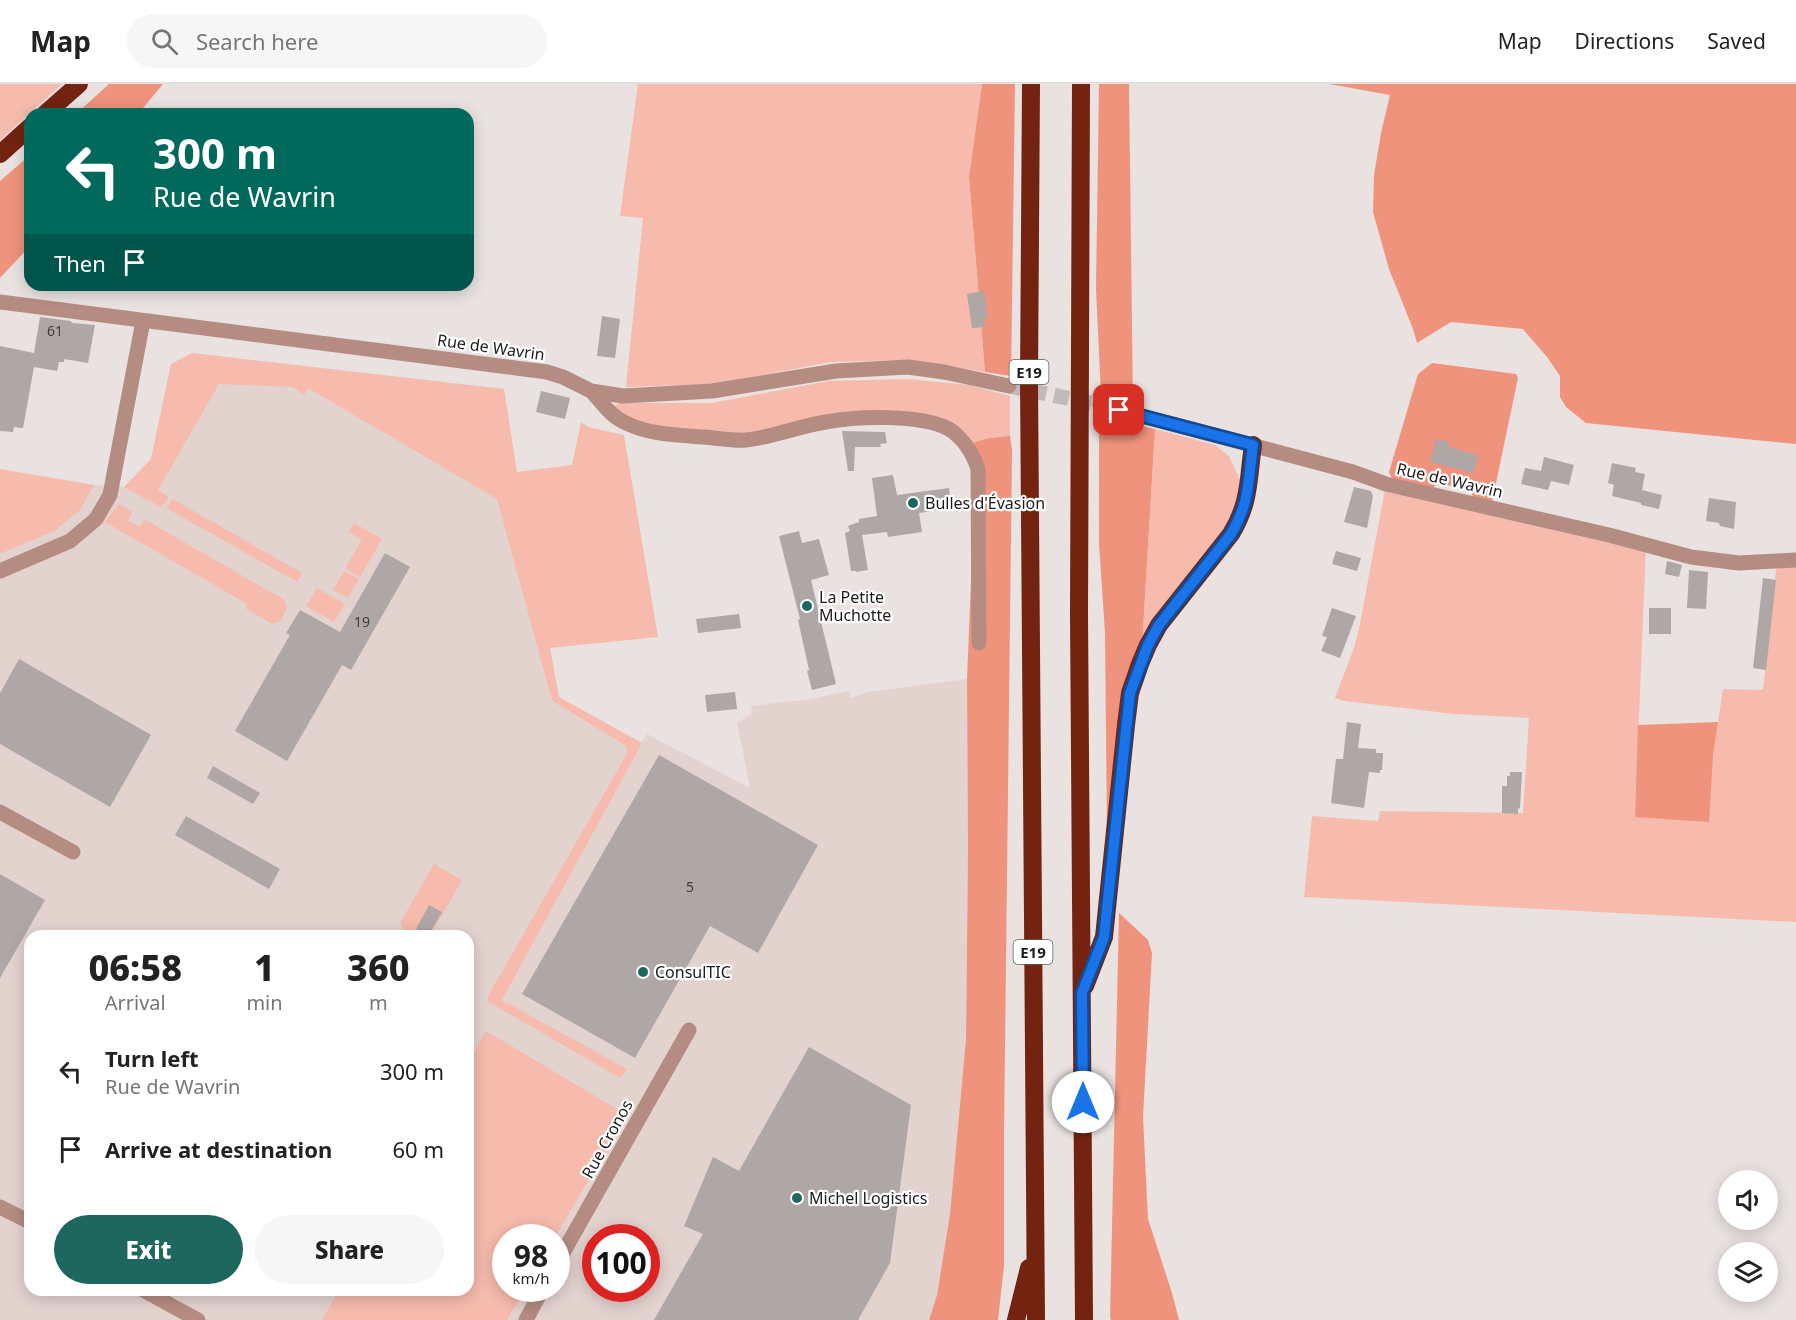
<!DOCTYPE html>
<meta charset="utf-8">
<style>
body{margin:0;font-family:"Noto Sans",sans-serif;background:#f6f6f6;color:#222;height:100vh;display:flex;flex-direction:column;font-size:22px;white-space:nowrap}
*{box-sizing:border-box;margin:0}
p{font-size:20px;color:#767676}
.icon{flex:none;width:33px;height:33px;fill:none;stroke:currentColor;stroke-width:2;stroke-linecap:round;stroke-linejoin:round}
.map{position:relative;flex:1;overflow:hidden}
.details{position:absolute;left:24px;top:846px;width:450px;height:366px;display:flex;flex-direction:column;background:#fff;border-radius:18px;box-shadow:0 3px 15px #0003}
.details>*{flex:none}
.hud{position:absolute;left:24px;top:24px;width:450px;height:183px;border-radius:18px;box-shadow:0 3px 15px #0003;background:#00695c;color:#fff;overflow:hidden}
.buttons{position:absolute;left:1718px;top:1086px;display:grid;gap:12px}
.buttons a{display:grid;place-items:center;width:60px;height:60px;border-radius:50%;background:#fff;box-shadow:0 3px 15px #0003;font-size:30px}
.speed{position:absolute;left:492px;top:1140px;display:flex;gap:12px;font-size:30px;font-weight:700;text-align:center}
.speed>*{display:grid;place-content:center;width:78px;height:78px;border-radius:50%;background:#fff;box-shadow:0 3px 15px #0003;line-height:1}
.speed small{font-size:15px;font-weight:400}
.speed .limit{border:9px solid #d22;background:#fff;color:#111}
.pin{position:absolute;display:grid;place-items:center;width:51px;height:51px;color:#fff;margin:-26px;border-radius:12px;box-shadow:0 3px 9px #0006}
.me{position:absolute;width:66px;margin:-33px;rotate:0deg;stroke-linejoin:round;filter:drop-shadow(0 0 4px #0008)}
.turn{display:flex;align-items:center;gap:21px;height:126px;padding:0 30px;font-size:27px}
.turn .icon{width:78px;height:78px;stroke-width:2.5}
.turn b{display:block;font-size:42px;line-height:51px}
.then{display:flex;align-items:center;height:57px;padding:0 30px;background:#0003;gap:12px;font-size:22px}
.eta{display:flex;justify-content:space-evenly;align-items:center;height:102px;text-align:center}
.eta b{font-size:36px;font-weight:800;line-height:42px}
.cta{display:flex;gap:12px;margin-top:auto;padding:12px 30px}
.cta a{flex:1;height:69px;border-radius:36px;background:#1d675f;color:#fff;font-size:24px;font-weight:800;line-height:69px;text-align:center}
.cta a+a{background:#f6f6f6;color:#222}
ul{padding:0;list-style:none}
li{display:flex;align-items:center;gap:18px;height:78px;padding:0 30px}
li div{flex:1}
li b{display:block;font-size:22px}
li em{font-style:normal}
header{display:flex;align-items:center;gap:36px;box-sizing:border-box;height:84px;padding:0 30px;background:#fff;border-bottom:2px solid #e0e0e0}
header strong{font-size:28px}
nav{display:flex;gap:33px;margin-inline-start:auto;font-size:21px}
.search{width:420px;height:54px;background:#f6f6f6;display:flex;align-items:center;gap:15px;box-sizing:border-box;padding:0 21px;border-radius:33px;color:#767676;font-size:22px}
.map>svg:first-child{display:block}
</style>
<header>
<strong>Map</strong>
<div class="search"><svg class="icon" aria-label="search" viewBox="0 0 24 24"><circle cx="10" cy="10" r="6"/><path d="M15 15l6 6"/></svg>Search here</div>
<nav><a>Map</a><a>Directions</a><a>Saved</a></nav>
</header>
<div class="map">
<svg width="1796" height="1236" viewBox="0 0 1796 1236">
<rect width="100%" height="100%" fill="#e9e2e0"/>
<!-- built -->
<path fill="#e3d3cf" fill-rule="evenodd" d="M192 269 504 305 516 388 559 614 641 659 647 650 750 704 737 639 752 629 751 622 811 615 849 607 851 614 868 608 967 595 968 766 966 955 950 1130 937 1211 929 1236H0V385L94 401 124 403 151 375 171 280ZM30 852H468V1206H30ZM506 1154H556V1204H506ZM596 1154H646V1204H596Z"/>
<!-- green -->
<path fill="#f6bbac" d="M0 0H62L0 56Z
M638 0H982L969 93 985 288 910 276 831 278 714 300 626 303 643 134 620 132Z
M192 269 504 305 517 388 572 381 581 338 588 343 624 351 658 553 550 564 559 613 642 659 502 916 627 985 620 994 487 917 489 910 628 668 625 661 554 618 551 613 497 415 308 304 304 311 293 303 219 300 158 406 169 413 161 423 124 403 151 375 171 280Z
M908 295 969 301 1010 312V352L989 354 972 359 919 331 747 351 669 345 641 339 626 333 613 323 619 319H712L829 297Z
M1155 345 1215 361 1229 372 1241 398 1239 422 1229 444 1142 562Z
M0 385 94 401 80 426 54 447 2 469 0 468Z
M1386 400 1646 461 1635 733 1713 672 1723 605 1763 606 1777 477 1796 476V838L1304 813 1312 732 1378 737 1380 727 1523 729 1529 634 1454 630 1345 617 1335 614 1354 564 1359 545Z
M173 415 302 489 297 498 166 424Z
M119 420 132 428 128 437 140 443 144 435 281 514 285 517 287 524 281 537 272 540 245 524 247 520 105 438Z
M354 439 382 455 360 493 345 484 362 456 349 448Z
M344 487 359 495 348 514 333 506Z
M317 504 345 520 334 538 306 522Z
M434 780 462 796 430 852H425L413 845 407 852 400 839Z
M486 947 627 1031 555 1153 506 1154V1204L525 1205 507 1236H322L339 1206H468V979Z"/>
<!-- forest -->
<path fill="#ef937c" d="M109 0H163L138 30H76Z
M982 0H1015L1011 292 985 288 969 93Z
M1099 0H1129L1133 324 1101 312 1096 205Z
M1329 0H1796V360L1586 339 1566 323 1560 313V292L1547 273 1523 245 1451 238 1417 259 1413 245 1389 185 1373 128 1374 91 1381 49 1390 11Z
M30 71V162L0 194V97Z
M1432 279 1516 290 1518 294 1492 418 1474 416 1469 402 1436 401 1431 406 1394 398 1389 388 1418 290Z
M1099 332 1155 345 1142 562 1107 752 1105 549 1099 459Z
M1010 352 1012 366 1004 1051V1182L998 1236H929L937 1211 950 1130 966 955 968 766 967 595 973 447 972 359 989 354Z
M1718 638 1713 672 1709 738 1635 733 1638 641Z
M1119 829 1148 856 1152 869 1143 1033 1148 1135 1172 1209 1179 1236H1111L1110 1233Z"/>
<!-- building -->
<path fill="#aea7a5" d="M984 207 988 234H984L985 243 972 244 967 210Z
M602 232 620 235 615 274 597 272Z
M40 233 71 237 72 239 95 241 88 279 64 275V278H59L57 287 34 283 23 344 14 343 13 348 0 347V262L34 269Z
M541 307 570 314 565 335 536 328Z
M842 347 885 348 887 359 880 360 881 363H855L854 387H848Z
M1436 355 1449 358V363L1478 371 1474 389 1430 378Z
M1544 373 1574 381 1569 401 1551 397 1548 406 1521 400 1525 384 1541 387Z
M1612 379 1636 384 1635 388 1645 390 1642 406 1662 411 1659 425 1641 421V419L1612 412 1614 401 1608 399Z
M893 391 897 411 949 404 951 424 919 429 922 448 888 453 887 448 862 451 868 486 856 488V487H851L845 449 850 447 848 442 859 438V435L877 432 872 394Z
M1354 403 1371 407 1373 412 1367 444 1344 438Z
M1709 414 1736 418 1734 445 1720 442 1719 439 1706 437Z
M799 447 802 459 819 455 829 491 811 496 836 600 812 606 807 587 809 586 798 536 800 535 779 452Z
M1336 467 1361 474 1357 487 1332 480Z
M385 469 410 483 351 586 342 581 287 677 235 647 290 551 286 549 300 526 340 548Z
M1667 477 1682 481 1679 493 1665 490Z
M1689 486 1708 488 1706 525 1687 524Z
M1763 494 1776 496 1766 586 1753 584Z
M1332 524 1356 532 1340 574 1321 567 1327 553 1322 552Z
M1649 524H1671V550H1649Z
M739 530 741 544 698 549 696 535Z
M19 575 151 651 110 723 0 660V609Z
M735 608 737 625 707 628 705 611Z
M1347 638 1361 640 1358 664 1376 665V669H1383L1382 686H1380V689L1369 688 1364 724 1331 719 1336 675H1343Z
M659 671 818 761 758 869 710 842 635 974 522 910Z
M213 682 260 709 253 720 207 694Z
M1510 688H1522L1520 724 1518 725V730L1502 729V702H1507V692H1510Z
M186 732 280 785 269 805 175 751Z
M0 790 45 816 0 894Z
M429 821 442 828 428 852 416 845Z
M809 963 911 1021 890 1179 858 1236H654L703 1150 684 1142 713 1073 739 1087Z"/>
<g fill="none" stroke-linecap="round" stroke-linejoin="round">
<!-- minor-tunnel -->
<path stroke="#c0bab8" stroke-width="15" stroke-dasharray="15 8" stroke-linecap="butt" d="M1009 302 1100 321"/>
<!-- minor -->
<path stroke="#b58c81" stroke-width="15" d="M0 218 547 288 563 293 591 307 623 312 712 307 836 287 908 283 944 288 1009 302
M591 307C601 317 610 332 624 338 648 351 678 351 704 353 718 354 732 357 746 356 773 353 799 342 826 338 858 332 920 330 949 345 963 354 973 370 978 385L979 559
M1100 321 1353 388 1386 400 1609 451 1691 473 1739 479 1796 476
M0 487 70 457 96 435 110 411 143 237
M0 728 73 768
M0 1123 30 1138
M556 1181 689 946
M143 1206 198 1236
M526 1236 543 1204"/>
<!-- motorway -->
<path stroke="#73230f" stroke-width="18" d="M1031 0 1029 297 1036 1236
M1081 0 1079 530 1084 1236
M45 30 79 0
M0 70 30 43
M1085 902 1104 853 1126 641 1130 609 1140 580 1148 561 1159 541 1231 450C1250 419 1248 396 1253 361
M1016 1236 1029 1184"/>
</g>
<g fill="none" stroke-linecap="round" stroke-linejoin="round">
<defs>
<path id="route" d="M1083 1018 1082 909 1104 853 1130 609 1148 561 1159 541 1231 450C1250 419 1248 396 1253 361L1119 326"/>
</defs>
<!-- route casing -->
<use href="#route" stroke="#114b97" stroke-width="15"/>
<!-- route -->
<use href="#route" stroke="#1a73e8" stroke-width="10"/>
</g>
<!-- markers -->
<g fill="#1d675f" stroke="#fff" stroke-width="2">
<circle cx="913" cy="419" r="6"/>
<circle cx="807" cy="522" r="6"/>
<circle cx="643" cy="888" r="6"/>
<circle cx="797" cy="1114" r="6"/>
</g>
<g text-anchor="middle" dominant-baseline="central" stroke-width="4.5" stroke-linejoin="round" paint-order="stroke">
<!-- number labels -->
<g font-size="14" fill="#413e3d">
<text x="55" y="246">61</text>
<text x="362" y="537">19</text>
<text x="690" y="802">5</text>
</g>
<!-- shield labels -->
<g fill="#fff" stroke="#615f5f" stroke-width="1.5">
<rect x="1009.5" y="276" width="39" height="24" rx="4.5"/>
<rect x="1013.5" y="856" width="39" height="24" rx="4.5"/>
</g>
<g font-size="15" font-weight="bold" fill="#1d1b1a">
<text x="1029" y="288">E19</text>
<text x="1033" y="868">E19</text>
</g>
<!-- street labels -->
<g font-size="16" fill="#1d1b1a" stroke="#fff">
<text transform="translate(491 263) rotate(8)">Rue de Wavrin</text>
<text transform="translate(1450 396) rotate(13)">Rue de Wavrin</text>
<text transform="translate(607 1055) rotate(-61)">Rue Cronos</text>
</g>
<!-- poi labels -->
<g font-size="16" fill="#1d1b1a" stroke="#fff" text-anchor="start">
<text x="925" y="419">Bulles d'Évasion</text>
<text x="819" y="513">La Petite<tspan x="819" dy="18">Muchotte</tspan></text>
<text x="655" y="888">ConsulTIC</text>
<text x="809" y="1114">Michel Logistics</text>
</g>
</g>
</svg>
<div class="buttons">
<a><svg class="icon" aria-label="sound" viewBox="0 0 24 24"><path d="M4 9h4l5-4v14l-5-4H4zM17 9q2 3 0 6"/></svg></a>
<a><svg class="icon" aria-label="layers" viewBox="0 0 24 24"><path d="M12 4l9 5-9 5-9-5zM3 14l9 5 9-5"/></svg></a>
</div>
<div class="speed"><div>98<small>km/h</small></div><div class="limit">100</div></div>
<div class="pin" style="left:1119px;top:326px;background:#d93025"><svg class="icon" aria-label="arrive" viewBox="0 0 24 24"><path d="M6 21V4h12l-3 4 3 4H6"/></svg></div>
<svg class="me" style="left:1083px;top:1018px" viewBox="-20 -20 40 40"><circle r="19" fill="#fff"/><path d="M0-13L10 11 0 6-10 11z" fill="#1a73e8"/></svg>
<div class="hud">
<div class="turn"><svg class="icon" aria-label="left" viewBox="0 0 24 24"><path d="M17 20v-9H6M10 6l-5 5 5 5"/></svg><div><b>300 m</b>Rue de Wavrin</div></div>
<div class="then">Then<svg class="icon" aria-label="arrive" viewBox="0 0 24 24"><path d="M6 21V4h12l-3 4 3 4H6"/></svg></div>
</div>
<section class="details">
<div class="eta">
<div><b>06:58</b><p>Arrival</p></div>
<div><b>1</b><p>min</p></div>
<div><b>360</b><p>m</p></div>
</div>
<ul>
<li><svg class="icon" aria-label="left" viewBox="0 0 24 24"><path d="M17 20v-9H6M10 6l-5 5 5 5"/></svg><div><b>Turn left</b><p>Rue de Wavrin</p></div><em>300 m</em></li>
<li><svg class="icon" aria-label="arrive" viewBox="0 0 24 24"><path d="M6 21V4h12l-3 4 3 4H6"/></svg><div><b>Arrive at destination</b></div><em>60 m</em></li>
</ul>
<div class="cta"><a>Exit</a><a>Share</a></div>
</section>
</div>
